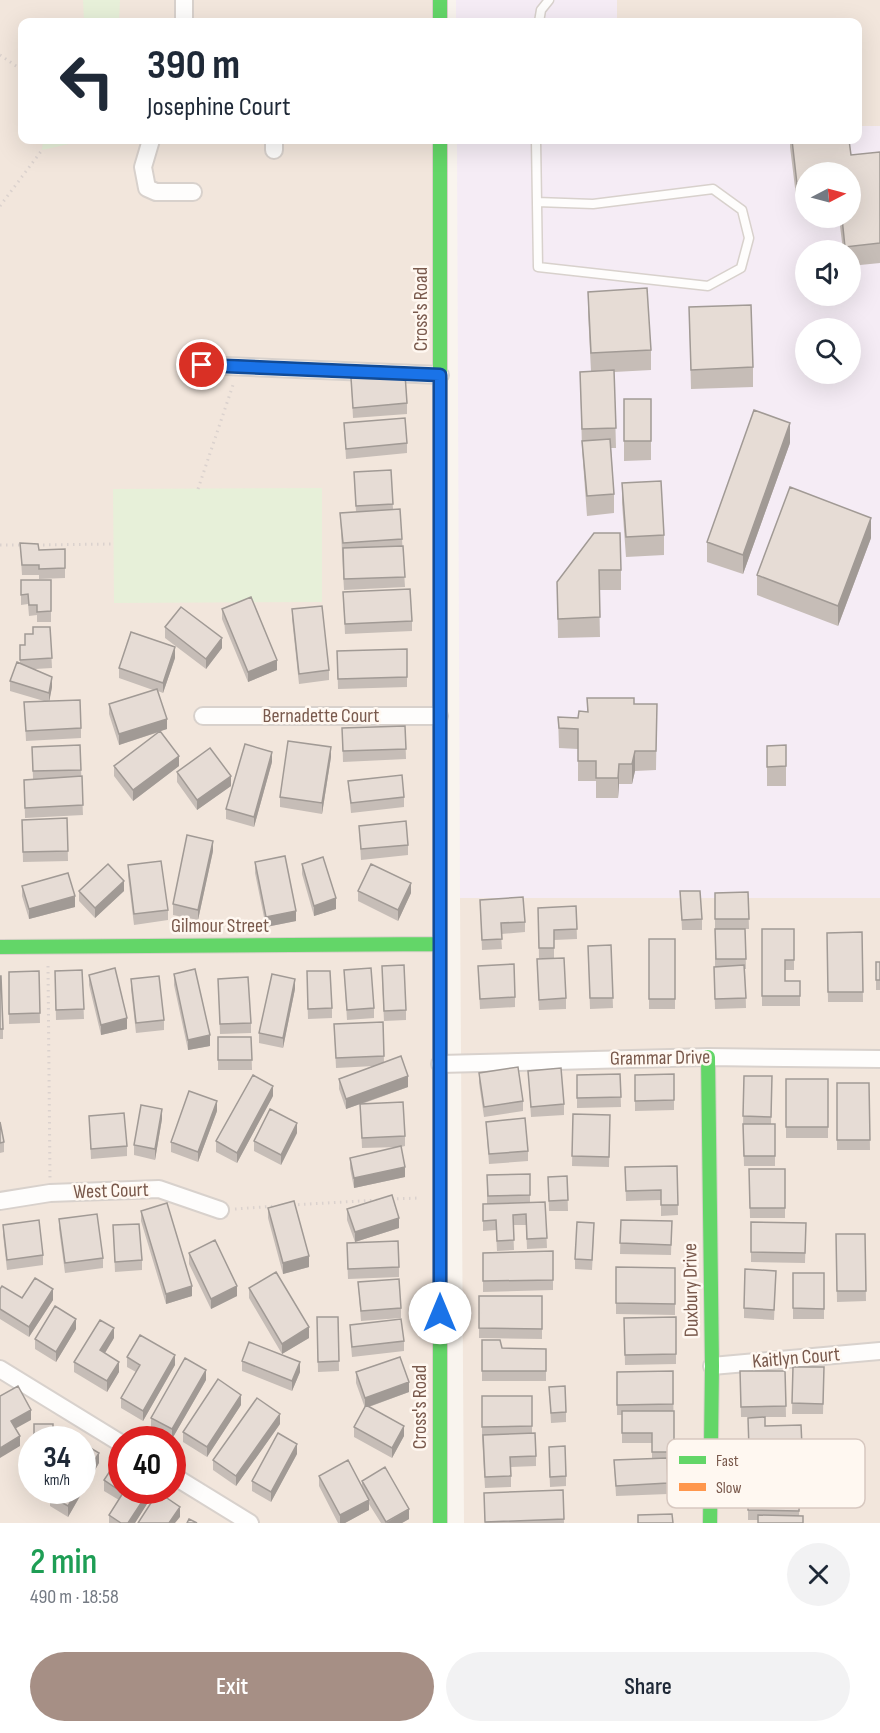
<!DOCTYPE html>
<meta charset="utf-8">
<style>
body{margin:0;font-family:"Sofia Sans Condensed",sans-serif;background:#f2f2f3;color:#1f2937;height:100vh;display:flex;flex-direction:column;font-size:22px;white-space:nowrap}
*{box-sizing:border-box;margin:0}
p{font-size:20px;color:#747a83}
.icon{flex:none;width:33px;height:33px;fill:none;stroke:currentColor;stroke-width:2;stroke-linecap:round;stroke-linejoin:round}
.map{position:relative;height:1523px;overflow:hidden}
.details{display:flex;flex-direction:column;background:#fff;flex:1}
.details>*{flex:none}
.hud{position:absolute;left:18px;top:18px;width:844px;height:126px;border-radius:12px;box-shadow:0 6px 24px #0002;background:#fff;color:#1f2937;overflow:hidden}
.needle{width:39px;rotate:84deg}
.fabs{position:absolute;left:795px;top:162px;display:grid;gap:12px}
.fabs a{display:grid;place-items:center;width:66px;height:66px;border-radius:50%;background:#fff;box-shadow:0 6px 24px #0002;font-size:30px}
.speed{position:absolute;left:18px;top:1426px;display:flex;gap:12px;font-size:30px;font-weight:700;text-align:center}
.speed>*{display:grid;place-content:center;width:78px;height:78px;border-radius:50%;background:#fff;box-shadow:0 6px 24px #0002;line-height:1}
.speed small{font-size:15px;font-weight:400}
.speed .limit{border:9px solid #d22;background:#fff;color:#111}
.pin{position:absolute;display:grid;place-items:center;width:51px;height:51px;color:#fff;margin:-26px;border:3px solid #fff;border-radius:50%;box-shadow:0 2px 6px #0007}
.me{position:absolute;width:66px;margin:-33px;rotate:0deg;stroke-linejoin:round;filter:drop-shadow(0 0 4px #0008)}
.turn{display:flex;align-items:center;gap:21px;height:126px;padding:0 30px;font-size:27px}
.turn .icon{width:78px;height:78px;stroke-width:2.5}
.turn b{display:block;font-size:42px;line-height:51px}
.round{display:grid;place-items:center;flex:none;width:63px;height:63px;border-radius:32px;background:#f2f2f3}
.head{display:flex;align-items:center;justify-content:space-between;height:102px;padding:0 30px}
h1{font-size:36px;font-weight:600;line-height:45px;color:#1e9e55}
.primary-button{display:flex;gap:12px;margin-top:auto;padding:12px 30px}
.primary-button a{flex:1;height:69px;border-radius:36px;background:#a68f85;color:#fff;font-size:24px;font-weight:600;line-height:69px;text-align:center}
.primary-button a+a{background:#f2f2f3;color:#1f2937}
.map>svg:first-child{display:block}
</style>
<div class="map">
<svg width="880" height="1523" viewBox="0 0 880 1523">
<rect width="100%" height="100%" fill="#f9f4ee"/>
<!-- residential -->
<path fill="#f2e6dc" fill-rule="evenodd" d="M0 0H439V22H22V140H439L440 1523H0ZM32 1440H82V1491H32ZM122 1440H172V1491H122Z
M617 0H880V126H858V22H617Z
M460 898H880V1523H464Z"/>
<!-- education -->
<path fill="#f5ecf5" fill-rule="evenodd" d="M456 0H617V22H456Z
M858 126H880V898H460L457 140H858ZM806 172H850V218H806ZM806 250H850V296H806ZM806 328H850V374H806Z"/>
<!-- green -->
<path fill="#e7f0d9" d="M83 0H120L119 22H84Z
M43 140H71L69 144 42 150Z
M322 488V602L114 603 113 489Z"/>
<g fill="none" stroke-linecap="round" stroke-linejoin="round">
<defs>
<path id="lane" d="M539 22 541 10 549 0
M536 140 538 267 708 286 741 268 749 238 742 210 713 189 593 204 537 202"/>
<path id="street" d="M184 22V0
M151 140 143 167 147 188 156 192H193
M274 140V150
M202 365 440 375
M203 716H439
M440 1064 708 1057 880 1059
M0 1201 50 1193 159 1189 220 1210
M712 1366 880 1351
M0 1369 122 1444
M172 1475 250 1523"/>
<path id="fast" d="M440 0V22
M440 140V403
M440 760V1523
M0 947 440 944
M708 1057 712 1366 710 1523"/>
<path id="slow" d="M440 403V760"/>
</defs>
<!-- lane casing -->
<use href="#lane" stroke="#d8d1cc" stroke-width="11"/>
<!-- street casing -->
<use href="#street" stroke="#d8d1cc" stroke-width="20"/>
<!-- fast casing -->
<use href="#fast" stroke="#d9cfca" stroke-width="16"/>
<!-- slow casing -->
<use href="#slow" stroke="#d9cfca" stroke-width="16"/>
<!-- path -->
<path stroke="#dbd2ce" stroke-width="3" stroke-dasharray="1.5 4.5" stroke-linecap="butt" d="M0 55 22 70
M0 206 42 150
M198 489 234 382
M0 545H22
M37 545 113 544
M48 966 50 1179
M391 1199 420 1198
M292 1205 378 1200
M235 1209 276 1206"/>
<!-- lane -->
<use href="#lane" stroke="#fefdfc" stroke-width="8"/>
<!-- street -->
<use href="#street" stroke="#fefdfc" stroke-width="16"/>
<!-- fast -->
<use href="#fast" stroke="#63d668" stroke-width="14"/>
<!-- slow -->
<use href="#slow" stroke="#ff974d" stroke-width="14"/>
</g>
<!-- wall -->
<path fill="#c6bdb7" d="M790 140H849L851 155 880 152V263L850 266V250H843L839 218H850V172H806V203L797 204 790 147Z
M588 292 651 350V370L614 372 616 448H611L614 494V513L587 516 582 449 580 372 591 371 588 312Z
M689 307 753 367V387L691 389Z
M351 378 407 403V414L353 418Z
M624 399H651V460L624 461Z
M344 423 407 443V453L346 459Z
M790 443 743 574 707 562V542Z
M391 470 393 509 402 539 405 587 344 590 340 513 356 512 354 472Z
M622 483 664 535V555L626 557 622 503Z
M594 533 621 570V590H599L600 637 558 638 557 582Z
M871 538 838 626 757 595V575Z
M20 543 39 550 65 549V578L39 579V575H22Z
M21 580H51V622H37V615L29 616 28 604 21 605Z
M343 592 412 621V631L345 634Z
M222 609 277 670 248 682 222 619Z
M292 609 329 670V680L299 684 292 619Z
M50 627 52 668 35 669 52 687 49 701 81 728V738L26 741 24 702 44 701 10 691V681L20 663V645H25L33 634Z
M165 627 222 648 206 669 165 638Z
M407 649V687L338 689 337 651Z
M175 658 163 693 158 691 167 729 160 731 179 766 133 801 114 776V766L159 732 119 745 109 714V704L153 690 119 678V668Z
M587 698 634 704H657L656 770 635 771 632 784H619L618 798H596V781H578V749L559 748 558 717 578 718 587 712Z
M405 726 406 759 343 762 342 728Z
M80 745 83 815 25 818 24 780 33 779 32 747Z
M786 745V786H767V746Z
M331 757 322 814 280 807V797Z
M272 762 254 827 226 819V809Z
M177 772 231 786 197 810 177 782Z
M348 781 404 797V807L351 813Z
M67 818 68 861 23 862 22 820Z
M359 826 408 845V855L361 860Z
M213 851 198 920 173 915V904Z
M255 862 296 921 266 927 255 873Z
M302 864 336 909 314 916 302 874Z
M128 865 168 910V920L134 925 128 876Z
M22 886 75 907 29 919 22 896Z
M79 891H124L95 918 79 901Z
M358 891 411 893 398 921 358 901Z
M680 891 702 919V930H682Z
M748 892 749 929H745L746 969H745L746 1008 715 1009 714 967H715V893Z
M480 900 525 922V932L501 934 502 949 482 950Z
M576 906 577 939 554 940V958H539L538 908Z
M762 929H794V970H785V981H800V1006H762Z
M862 932 863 1002H828L827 933Z
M649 939H675V1009H649Z
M611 945 613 1008 590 1009 588 946Z
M537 959 566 998V1009L539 1010Z
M876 962H880V990H876Z
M478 966 515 997V1007L480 1009Z
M82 970 84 1019 56 1020 55 971Z
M344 970 374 1008V1018L347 1020Z
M39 971 40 1023 9 1024V972Z
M174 974 210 1046 188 1050 174 985Z
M89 975 127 1029 101 1035 89 985Z
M0 976 3 1029V1039H0Z
M382 977 406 1010V1020L384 1021Z
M131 979 164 1020V1030L136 1033 131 989Z
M218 979 251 1023V1033L220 1034Z
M307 982 332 1008V1018L308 1019Z
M295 989 283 1048 259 1043V1033Z
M383 1022 384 1063 408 1087 362 1104 405 1136V1146L401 1147 405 1177 354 1188 350 1168V1158L400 1147 362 1148 360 1104 346 1109 339 1089V1079L374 1066 336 1068 334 1024Z
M218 1037H251L252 1070H218Z
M528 1071 564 1104V1115L531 1117Z
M479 1073 523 1101V1111L484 1117 479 1083Z
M620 1074 621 1107 577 1108V1075Z
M674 1074V1110L635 1111V1075Z
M744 1076H772L771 1124H775V1166H744L743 1126Z
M786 1079H828V1138H786Z
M837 1083H869L870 1150H837Z
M273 1096 237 1163 216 1152V1141Z
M217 1111 198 1162 171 1152V1142Z
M573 1114 610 1115 609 1167 572 1166Z
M89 1116 127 1146V1156L91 1159Z
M162 1119 155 1160 134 1155V1145Z
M0 1122 4 1142V1152L0 1153Z
M486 1122 528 1151V1161L489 1164Z
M297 1133 281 1165 254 1151V1141Z
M677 1166 678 1215 661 1216V1200L626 1201 625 1167Z
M749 1169H785V1218H750Z
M530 1174V1203L545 1202 547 1248 527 1249 526 1225H513L514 1250 497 1251 496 1230 483 1231V1204H487V1175Z
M567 1176 568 1211H549L548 1177Z
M268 1208 309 1267 283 1274 268 1218Z
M347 1209 399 1228 355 1242 347 1220Z
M141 1211 192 1296 166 1304 141 1221Z
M59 1219 103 1258V1268L65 1273 59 1229Z
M621 1220 672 1221 671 1255 620 1254Z
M751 1222 806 1223 805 1263 751 1262Z
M3 1225 43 1255V1265L7 1270 3 1235Z
M113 1225 142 1260V1270L115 1272Z
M594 1233 592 1270 575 1269V1259Z
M836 1234H865L866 1301 837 1302Z
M553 1251V1290L483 1292V1253Z
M189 1253 237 1296 211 1309 189 1264Z
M347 1253 399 1267V1277L348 1279Z
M675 1268V1315L616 1314V1303Z
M776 1271 774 1320 744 1318V1308Z
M793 1273H824V1319H793Z
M358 1282 401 1308V1318L361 1321Z
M249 1288 309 1338 282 1354 249 1298Z
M0 1289 22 1298 53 1300 29 1337 0 1319Z
M479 1296H542V1339L479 1338Z
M317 1317H338L339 1371 318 1372Z
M624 1318 676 1354V1364L625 1365Z
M350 1325 404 1341V1351L352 1357 350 1335Z
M76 1329 56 1362 35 1349V1339Z
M114 1338 105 1353 119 1372 107 1392 74 1372V1362Z
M482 1340 502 1348 546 1349V1381H482Z
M127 1357 175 1365 143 1421 121 1408V1398L136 1372 127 1367Z
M242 1361 300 1372 292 1391 242 1371Z
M793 1367H824L823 1414H792Z
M673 1371 674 1462H667L668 1494 616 1496 614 1460 652 1459V1443H622V1415H617V1372Z
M740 1371H785L786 1417H741Z
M356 1372 409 1392 369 1407 404 1436 392 1458 354 1437V1427L365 1408 356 1383Z
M206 1380 172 1439 151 1428V1418Z
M549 1387 566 1412V1422L551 1423Z
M482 1396H532V1433L536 1456V1466L511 1467V1487L485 1488 482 1437Z
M241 1405 207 1457 183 1442V1432Z
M280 1424 236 1486 213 1470V1460Z
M765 1426 802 1446V1457L749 1459 748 1428Z
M297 1454 271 1502 252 1491V1481Z
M549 1457 566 1476V1486L550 1487Z
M99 1463 68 1517 50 1506V1496Z
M748 1469 800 1470 799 1516 758 1520H748Z
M319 1476 362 1485V1481L409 1519 402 1523H381L369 1504V1510L345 1523H338L319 1486Z
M104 1480 152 1491V1496L135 1523H109V1515L119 1500 104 1491Z
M563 1490 564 1523H485L484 1493Z"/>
<!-- shaded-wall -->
<path fill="#a19a95" d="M790 423V443L743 574V555Z
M871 518V538L838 626V606Z
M222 638V648L206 669V659Z
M175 647V658L163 693V683Z
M277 660V670L248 682V672Z
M52 677V687L49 703V693Z
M167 719V729L119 745V734Z
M331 747V757L322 814V803Z
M635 751V771L632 784V764Z
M272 752V762L254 827V817Z
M179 756V766L133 801V790Z
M619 764V784L618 798V778Z
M231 776V786L197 810V800Z
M213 841V851L198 920V910Z
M124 881V891L95 918V908Z
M411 883V893L398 921V910Z
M75 896V907L29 919V909Z
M336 898V909L314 916V906Z
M296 911V921L266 927V917Z
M295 979V989L283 1048V1038Z
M127 1018V1029L101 1035V1025Z
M210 1035V1046L188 1050V1040Z
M408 1076V1087L346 1109V1099Z
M273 1086V1096L237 1163V1153Z
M217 1101V1111L198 1162V1152Z
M162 1109V1119L155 1160V1149Z
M297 1123V1133L281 1165V1155Z
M405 1167V1177L354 1188V1178Z
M399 1218V1228L355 1242V1232Z
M309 1256V1267L283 1274V1263Z
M192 1286V1296L166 1304V1294Z
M237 1286V1296L211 1309V1299Z
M53 1289V1300L29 1337V1327Z
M76 1319V1329L56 1362V1352Z
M309 1327V1338L282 1354V1344Z
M114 1328V1338L100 1361V1350Z
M175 1355V1365L143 1421V1411Z
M119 1362V1372L107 1392V1381Z
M300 1362V1372L292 1391V1381Z
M206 1370V1380L172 1439V1429Z
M409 1382V1392L365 1408V1398Z
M241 1395V1405L207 1457V1447Z
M31 1410V1420L11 1431V1421Z
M280 1414V1424L236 1486V1476Z
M404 1426V1436L392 1458V1448Z
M20 1436V1446L0 1458V1448Z
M297 1444V1454L271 1502V1492Z
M99 1453V1463L68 1517V1506L77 1491H82V1481Z
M149 1491H152V1496L135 1523H128Z
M369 1500V1510L345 1523H340V1515Z
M180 1507V1517L175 1523H169Z
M409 1509V1519L402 1523H386Z"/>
<!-- building -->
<path fill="#e6dcd5" stroke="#a19a95" stroke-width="1.5" d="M792 140H849L851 155 880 152V243L845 247 842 218H850V172H806V183L797 184Z
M647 288 651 350 591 353 588 292Z
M751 305 753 367 691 370 689 307Z
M614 370 616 428 582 429 580 372Z
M405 374 407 403 353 408 351 378Z
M624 399H651V441H624Z
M754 410 790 423 743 555 707 542Z
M405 418 407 443 346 449 344 423Z
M610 439 614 494 587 496 582 441Z
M391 470 393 504 356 506 354 472Z
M661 481 664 535 626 537 622 483Z
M790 487 871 518 838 606 757 575Z
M400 509 402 539 343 543 340 513Z
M594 533H620L621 570H599L600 617 558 619 557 582Z
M20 543 38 544 39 550 65 549V568L39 569V565H22Z
M403 546 405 577 344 579 343 548Z
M21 580H51V611L37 612V605H29L28 594 21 595Z
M410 589 412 621 345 624 343 592Z
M251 597 277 660 248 672 222 609Z
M322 606 329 670 299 674 292 609Z
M181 607 222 638 206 659 165 627Z
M33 627H50L52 658 20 660V645H25V634H33Z
M131 632 175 647 163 683 119 668Z
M407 649V677L338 679 337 651Z
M17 662 52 677 49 693 10 681Z
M157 689 167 719 119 734 109 704Z
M587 698H634V704H657L656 751H635L632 764H619L618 778H596V761H578V729L559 728 558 717 578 718 579 711 588 712Z
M80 700 81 728 26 731 24 702Z
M405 726 406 749 343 751 342 728Z
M160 731 179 756 133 790 114 766Z
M288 741 331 747 322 803 280 797Z
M245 744 272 752 254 817 226 809Z
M80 745 81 770 33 771 32 747Z
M786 745V766L767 767V746Z
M210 748 231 776 197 800 177 772Z
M402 775 404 797 351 803 348 781Z
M82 776 83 805 25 808 24 780Z
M67 818 68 851 23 852 22 820Z
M406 821 408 845 361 849 359 826Z
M187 835 213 841 198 910 173 904Z
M285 856 296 911 266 917 255 862Z
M323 857 336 898 314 906 302 864Z
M161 861 168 910 134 914 128 865Z
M108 864 124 881 95 908 79 891Z
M371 864 411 883 398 910 358 891Z
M68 873 75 896 29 909 22 886Z
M680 891H700L702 919 682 920Z
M748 892 749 919H715V893Z
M523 897 525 922 501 923 502 939 482 940 480 900Z
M576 906 577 929 554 930V948H539L538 908Z
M715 929H745L746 959H716Z
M762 929H794V960H785V981H800V996H762Z
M862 932 863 992H828L827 933Z
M649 939H675V999H649Z
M611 945 613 998H590L588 946Z
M564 958 566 998 539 1000 537 959Z
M876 962H880V980H876Z
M514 964 515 997 480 999 478 966Z
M404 965 406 1010 384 1011 382 966Z
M744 965 746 998 715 999 714 967Z
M115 968 127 1018 101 1025 89 975Z
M371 968 374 1008 347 1010 344 970Z
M195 969 210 1035 188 1040 174 974Z
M82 970 84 1009 56 1010 55 971Z
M39 971 40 1013 9 1014V972Z
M307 971H330L332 1008 308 1009Z
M272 974 295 979 283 1038 259 1033Z
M0 976H1L3 1029H0Z
M159 976 164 1020 136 1023 131 979Z
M248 977 251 1023 220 1024 218 979Z
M383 1022 384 1056 336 1058 334 1024Z
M218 1037H251L252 1060H218Z
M401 1056 408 1076 346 1099 339 1079Z
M518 1067 523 1101 484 1107 479 1073Z
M561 1068 564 1104 531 1107 528 1071Z
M620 1074 621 1097 577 1098V1075Z
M674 1074V1100L635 1101V1075Z
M253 1075 273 1086 237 1153 216 1141Z
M744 1076H772L771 1117 743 1116Z
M786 1079H828V1127H786Z
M837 1083H869L870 1140H837Z
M189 1091 217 1101 198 1152 171 1142Z
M403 1102 405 1136 362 1138 360 1104Z
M141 1105 162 1109 155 1149 134 1145Z
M270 1109 297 1123 281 1155 254 1141Z
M124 1113 127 1146 91 1149 89 1116Z
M573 1114 610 1115 609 1157 572 1156Z
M525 1118 528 1151 489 1154 486 1122Z
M0 1122 4 1142 0 1143Z
M743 1124H775V1156H744Z
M401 1146 405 1167 354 1178 350 1158Z
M677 1166 678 1205H661V1190L626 1191 625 1167Z
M749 1169H785V1208H750Z
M530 1174V1195L488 1196 487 1175Z
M567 1176 568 1200 549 1201 548 1177Z
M392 1195 399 1218 355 1232 347 1209Z
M294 1201 309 1256 283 1263 268 1208Z
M545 1202 547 1238 527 1239 526 1214 513 1215 514 1240 497 1241 496 1220 483 1221V1204Z
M167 1203 192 1286 166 1294 141 1211Z
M97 1214 103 1258 65 1263 59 1219Z
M39 1220 43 1255 7 1260 3 1225Z
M621 1220 672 1221 671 1245 620 1243Z
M577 1222 594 1223 592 1260 575 1259Z
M751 1222 806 1223 805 1253 751 1252Z
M139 1224 142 1260 115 1262 113 1225Z
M836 1234H865L866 1291H837Z
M215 1240 237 1286 211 1299 189 1253Z
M398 1241 399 1267 348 1269 347 1243Z
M553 1251V1280L483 1281V1253Z
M616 1267 675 1268V1304L616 1303Z
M745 1269 776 1271 774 1310 744 1308Z
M276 1272 309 1327 282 1344 249 1288Z
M793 1273H824V1309L793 1308Z
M35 1278 53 1289 29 1327 0 1309V1289L2 1286 22 1298Z
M399 1279 401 1308 361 1311 358 1282Z
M479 1296H542V1329L479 1328Z
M55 1306 76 1319 56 1352 35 1339Z
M317 1317H338L339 1361 318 1362Z
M676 1317V1354L625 1355 624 1318Z
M401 1319 404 1341 352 1347 350 1325Z
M100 1320 114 1328 100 1350 119 1362 107 1381 74 1362Z
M140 1335 175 1355 143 1411 121 1398 140 1365 127 1357Z
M482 1340H500L502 1348 546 1349V1371H482Z
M249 1342 300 1362 292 1381 242 1361Z
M400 1357 409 1382 365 1398 356 1372Z
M185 1358 206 1370 172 1429 151 1418Z
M793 1367H824L823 1404 792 1403Z
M673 1371V1404L617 1405V1372Z
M740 1371H785L786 1406 741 1407Z
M218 1379 241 1395 207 1447 183 1432Z
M18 1386 31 1410 11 1421 20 1436 0 1448V1396Z
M565 1386 566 1412 551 1413 549 1387Z
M482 1396H532V1426L482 1427Z
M257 1398 280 1414 236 1476 213 1460Z
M366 1405 404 1426 392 1448 354 1427Z
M622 1411H674V1452H652V1433H622Z
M765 1417V1426L801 1425 802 1446 749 1449 748 1418Z
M34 1424H53V1440H34Z
M278 1433 297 1444 271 1492 252 1481Z
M535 1433 536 1456 510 1457 511 1476 485 1477 483 1435Z
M82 1443 99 1453 82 1481Z
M565 1446 566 1476 550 1477 549 1447Z
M667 1458 668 1483 616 1486 614 1460Z
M348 1460 369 1500 340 1515 319 1476Z
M116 1462 122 1466V1491H149L128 1523H121L109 1515 123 1493 104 1480Z
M385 1467 409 1509 386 1522 362 1481Z
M748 1469 800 1470 799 1511 748 1510Z
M563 1490 564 1519 485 1522 484 1493Z
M53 1491H77L68 1506 50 1496Z
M158 1492 180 1507 169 1523H138Z
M672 1514 673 1523H638V1515Z
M758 1515 803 1516V1523H758Z
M189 1519 197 1523H187Z"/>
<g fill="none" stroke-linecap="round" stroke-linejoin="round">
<defs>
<path id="route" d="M202 365 440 375V1313"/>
</defs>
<!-- route casing -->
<use href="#route" stroke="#114b97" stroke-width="15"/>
<!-- route -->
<use href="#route" stroke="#1a73e8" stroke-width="10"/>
</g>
<g text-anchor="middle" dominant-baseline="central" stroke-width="5" stroke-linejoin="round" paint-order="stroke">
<!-- street labels -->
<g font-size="20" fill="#79594c" stroke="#fff8f1">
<text transform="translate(421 309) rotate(-90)">Cross's Road</text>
<text x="321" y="716">Bernadette Court</text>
<text x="220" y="926">Gilmour Street</text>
<text transform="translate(660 1058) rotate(-1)">Grammar Drive</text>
<text transform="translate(111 1191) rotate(-2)">West Court</text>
<text transform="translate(691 1290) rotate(-91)">Duxbury Drive</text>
<text transform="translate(796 1358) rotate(-5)">Kaitlyn Court</text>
<text transform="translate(420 1407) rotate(-90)">Cross's Road</text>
</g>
</g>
<!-- legend -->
<rect x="667" y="1439" width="198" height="69" rx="9" fill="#fff8f1" stroke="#d7c8c0" stroke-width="1.5"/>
<rect x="679" y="1456" width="27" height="8" fill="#63d668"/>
<rect x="679" y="1483" width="27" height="8" fill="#ff974d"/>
<g font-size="16" fill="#79594c">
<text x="716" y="1466">Fast</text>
<text x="716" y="1493">Slow</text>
</g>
</svg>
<div class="fabs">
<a><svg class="needle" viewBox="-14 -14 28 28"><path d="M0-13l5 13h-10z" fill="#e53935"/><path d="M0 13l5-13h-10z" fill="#747a83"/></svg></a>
<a><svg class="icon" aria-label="sound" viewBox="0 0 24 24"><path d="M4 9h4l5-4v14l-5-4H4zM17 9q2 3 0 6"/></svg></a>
<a><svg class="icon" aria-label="search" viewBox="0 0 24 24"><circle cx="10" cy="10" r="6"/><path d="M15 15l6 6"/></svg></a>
</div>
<div class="speed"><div>34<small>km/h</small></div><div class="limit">40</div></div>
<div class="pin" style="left:202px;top:365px;background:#d93025"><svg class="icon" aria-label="arrive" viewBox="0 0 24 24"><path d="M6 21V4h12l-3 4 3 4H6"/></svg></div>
<svg class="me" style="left:440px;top:1313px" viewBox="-20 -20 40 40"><circle r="19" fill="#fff"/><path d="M0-13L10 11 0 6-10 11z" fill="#1a73e8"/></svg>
<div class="hud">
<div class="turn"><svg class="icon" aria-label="left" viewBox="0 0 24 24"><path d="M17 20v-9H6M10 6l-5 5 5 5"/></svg><div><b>390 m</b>Josephine Court</div></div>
</div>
</div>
<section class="details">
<div class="head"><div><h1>2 min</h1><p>490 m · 18:58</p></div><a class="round"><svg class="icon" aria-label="close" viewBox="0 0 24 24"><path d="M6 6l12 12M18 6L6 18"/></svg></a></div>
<div class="primary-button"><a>Exit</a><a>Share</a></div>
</section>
